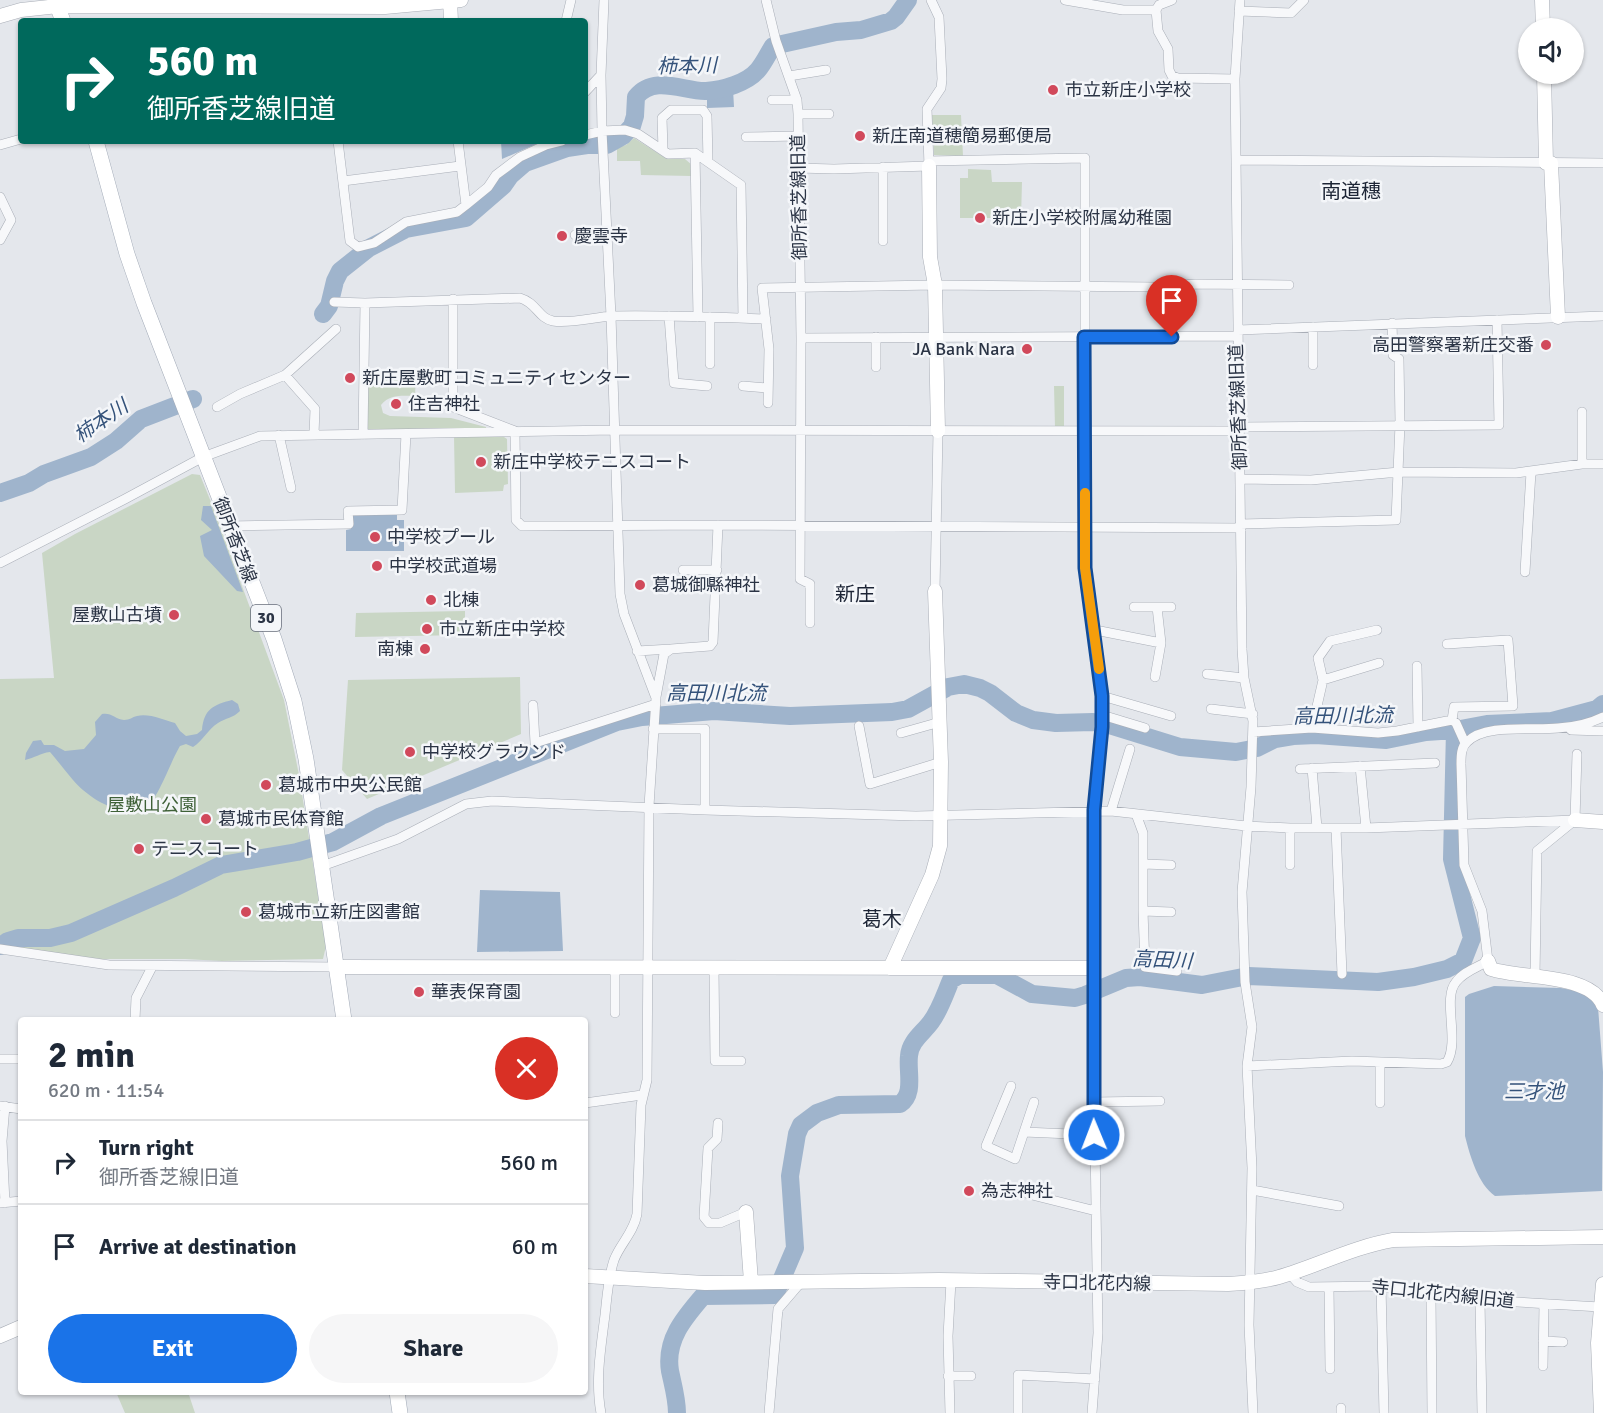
<!DOCTYPE html>
<meta charset="utf-8">
<style>
body{margin:0;font-family:Signika,"Noto Sans JP",sans-serif;background:#f6f6f7;color:#1f2937;height:100vh;display:flex;flex-direction:column;font-size:22px;white-space:nowrap}
*{box-sizing:border-box;margin:0}
p{font-size:20px;color:#747a83}
.icon{flex:none;width:33px;height:33px;fill:none;stroke:currentColor;stroke-width:2;stroke-linecap:round;stroke-linejoin:round}
.map{position:relative;flex:1;overflow:hidden}
.side{position:absolute;left:18px;top:1017px;width:570px;height:378px;display:flex;flex-direction:column;background:#fff;border-radius:6px;box-shadow:0 2px 4px #0004}
.side>*{flex:none}
.banner{position:absolute;left:18px;top:18px;width:570px;height:126px;border-radius:6px;box-shadow:0 2px 4px #0004;background:#00695c;color:#fff;overflow:hidden}
.buttons{position:absolute;left:1518px;top:18px;display:grid;gap:12px}
.buttons a{display:grid;place-items:center;width:66px;height:66px;border-radius:50%;background:#fff;box-shadow:0 2px 4px #0004;font-size:30px}
.pin{position:absolute;display:grid;place-items:center;width:51px;height:51px;color:#fff;margin:-62px -26px;border-radius:50% 50% 50% 0;rotate:-45deg;box-shadow:0 0 6px #0007}
.pin .icon{rotate:45deg}
.me{position:absolute;width:66px;margin:-33px;rotate:359deg;stroke-linejoin:round;filter:drop-shadow(0 0 4px #0008)}
.turn{display:flex;align-items:center;gap:21px;height:126px;padding:0 30px;font-size:27px}
.turn .icon{width:78px;height:78px;stroke-width:2.5}
.turn b{display:block;font-size:42px;line-height:51px}
.round{display:grid;place-items:center;flex:none;width:63px;height:63px;border-radius:32px;background:#f6f6f7}
.overview{display:flex;align-items:center;justify-content:space-between;height:102px;padding:0 30px}
h1{font-size:36px;font-weight:800;line-height:45px}
.primary-button{display:flex;gap:12px;margin-top:auto;padding:12px 30px}
.primary-button a{flex:1;height:69px;border-radius:36px;background:#1a73e8;color:#fff;font-size:24px;font-weight:800;line-height:69px;text-align:center}
.primary-button a+a{background:#f6f6f7;color:#1f2937}
ul{padding:0;list-style:none}
li{display:flex;align-items:center;gap:18px;height:84px;padding:0 30px;border-top:2px solid #e0e1e3}
li div{flex:1}
li b{display:block;font-size:22px}
li em{font-style:normal}
.map>svg:first-child{display:block}
</style>
<div class="map">
<svg width="1603" height="1413" viewBox="0 0 1603 1413">
<rect width="100%" height="100%" fill="#e4e7ec"/>
<!-- green -->
<path fill="#c9d6c5" d="M932 115H961L963 156 934 155Z
M634 138 667 159H685L692 165 691 176 641 175 640 161H617V147L626 145Z
M968 169 991 170 992 182H1022L1021 218H960V178H968Z
M359 372H416L415 396C402 396 390 394 381 405L383 413 390 416 451 418 486 427V430L359 432Z
M1054 386H1064V428H1055Z
M501 435 507 439 508 484 504 485 503 491 455 493 454 436Z
M192 474 200 475 211 502 284 700 299 775 326 946 323 959 222 961 185 959H101L0 947V679L54 678 42 553 75 534Z
M465 611V635L355 637 356 613Z
M520 677 521 734 367 799 342 770 348 680Z
M116 1392H188L195 1413H125Z"/>
<!-- water -->
<path fill="#9fb4cc" d="M733 89 734 107 707 108V96Z
M501 141H541V142L502 159Z
M203 506H211L243 592 237 591 204 556 200 536 212 530 201 520Z
M351 513H397V520H404V551H346V530L351 529Z
M232 700 238 704 240 711C233 718 226 718 218 723 208 729 203 741 193 747L186 744 180 746C173 757 160 792 153 799 129 824 91 801 73 780 65 771 58 761 50 752 40 753 35 758 25 760L26 753 33 741 41 740 44 745H54L65 751 84 749 96 735 95 722 102 714C111 712 115 719 124 720 130 720 132 717 137 716 149 713 164 720 175 723L180 731 186 736 197 734 202 730C204 709 213 705 232 700Z
M480 890 560 892 563 951 477 952Z
M1494 986 1561 988 1586 993 1598 1007 1603 1072 1602 1191 1495 1196C1478 1184 1470 1156 1465 1136V997L1469 994Z"/>
<g fill="none" stroke-linecap="round" stroke-linejoin="round">
<!-- river -->
<path stroke="#9fb4cc" stroke-width="18" d="M323 314 329 306 335 281 340 271 369 248 406 229 466 218 503 186 510 176 525 163 567 148 587 145H607L623 136 632 126 635 116 636 97C654 74 685 92 706 91 723 90 747 83 758 70 764 63 768 54 773 46L836 32 861 30 891 21 896 17 908 0
M0 493 29 483 44 474 91 457 116 441 141 419 193 399
M0 946 8 941 18 938H50L71 933 174 888 221 865 297 852 333 842 381 816 617 722 642 717 714 711 790 716 892 712 908 709 948 687 964 684 980 688 990 693 1016 713 1033 720 1056 723 1093 722 1109 725 1180 747 1236 752 1257 748 1275 739 1293 736 1316 735 1386 740 1426 732 1455 730 1487 724 1552 721 1597 709 1603 704
M677 1413C677 1399 673 1385 670 1371 665 1340 684 1318 703 1296L775 1295 795 1248 790 1176 797 1134 801 1125 817 1113 839 1105 900 1104C915 1094 907 1072 909 1056 910 1041 923 1033 931 1022 940 1010 945 994 951 980L960 975H997L1032 994 1075 998 1085 995 1126 978 1140 977 1202 985 1248 976 1378 982 1414 977 1447 969 1463 961 1472 938 1452 859 1455 730"/>
<defs>
<path id="street" d="M766 0 776 41 797 100 798 114 801 338 800 579 810 584V623
M1065 0 1123 10H1156L1158 31 1168 49 1169 70 1172 76 1178 78 1235 79
M1240 0 1235 79 1242 649 1244 678 1253 721 1251 787 1242 892 1245 982 1252 1027 1247 1066 1252 1168 1249 1325 1253 1413
M1156 10 1159 5 1172 0
M1239 11 1291 13 1304 0
M566 21 571 0
M789 76 826 70
M585 92 601 75
M772 100H797
M798 114H829
M585 135 602 131 625 130 638 134 668 154 695 153 741 185 743 318
M746 137 798 136
M338 141 350 241 358 247 374 243 406 222 457 212 466 205
M458 141 466 205 488 187 496 175 520 157 546 145 562 141
M0 145 21 139
M663 150 662 118 671 110H703L707 116 708 162
M695 153 698 317
M1236 160 1603 163
M929 161 1085 158V568L1102 696V727L1094 811 1093 1016 1098 1333 1092 1413
M883 167V241
M798 168 834 169 929 166 927 109 941 88 942 79 939 17 931 0
M343 181 460 166
M0 197 11 220 0 240
M575 235H607
M453 299V407L515 431 516 520 522 526 718 525 1241 528
M334 302 365 303
M669 316 674 383 707 386
M710 317V364
M1313 327V365
M1238 330 1603 316
M876 337V367
M801 338 1238 336
M285 375 315 409 314 434
M743 386 768 388
M768 403 769 349 762 288 935 285 1156 287 1195 284 1289 285
M217 407 240 394 285 375 336 329
M1239 427 1499 425 1497 320
M279 435 291 488
M363 435 365 303 520 298C537 303 538 318 553 321 570 324 595 317 613 316 664 315 715 317 766 319
M1582 464V412
M1240 479 1311 480 1399 472 1516 473 1582 464H1603
M1240 524 1396 520 1400 424 1399 359 1393 355 1392 323
M229 526 349 524 348 511 402 510 406 434
M0 563 125 499 203 457 260 436 615 430 1239 431
M683 570H717
M1525 572 1531 472
M935 591 938 431
M1134 607H1157L1161 643
M1157 607H1171
M1095 630 1161 643 1155 677
M1447 644 1508 640 1513 706 1454 707 1452 720
M637 651 671 649
M1417 666 1418 727
M1207 674 1244 678
M1323 680 1379 663
M1102 696 1171 716
M656 697 664 654 671 649 710 646 713 642 718 525
M533 705 535 743 656 704
M1211 709 1253 714
M1102 715 1145 728
M859 726 870 784 941 762
M1312 728 1323 680 1318 658 1330 641 1377 630
M653 729H705V810
M1571 730 1603 731
M1253 732 1312 728 1378 733 1397 731 1452 720 1456 723 1465 743
M901 733 940 722
M1360 766 1366 828
M1312 768 1317 828
M1300 769 1435 763
M1111 811 1130 749
M1136 814 1143 833V911L1145 967 1177 971
M1290 828V865
M1336 828 1342 974
M1143 864 1171 865
M322 866 398 839 466 804 492 801 705 810 916 816 1111 811 1246 826 1290 828H1366L1575 820
M1143 911 1171 912
M0 949 109 965 336 967
M714 967 715 1061H741
M1535 976 1537 851 1575 820 1577 754
M615 1013V967
M135 1020 136 998 152 967
M0 1059H21
M1380 1062V1103
M1247 1066 1352 1061 1441 1064 1447 1062C1460 1041 1442 998 1456 982 1463 972 1478 967 1488 961L1482 911 1464 865 1461 764C1461 756 1461 747 1467 742 1485 723 1533 731 1558 728 1574 727 1589 724 1603 717
M1011 1086 986 1146 1015 1159 1034 1102
M1094 1102 1160 1101
M585 1103 642 1095
M0 1106 21 1109
M5 1106 2 1141 5 1203
M718 1123 717 1139 708 1148 704 1217 709 1223H720L746 1212
M1024 1132 1094 1135
M1252 1190 1339 1206
M1028 1194 1096 1211
M0 1203 21 1201
M1290 1274 1297 1282 1309 1287 1381 1286 1450 1298 1600 1307
M1381 1286 1384 1413
M1329 1287 1330 1369
M1431 1296 1432 1413
M1480 1300 1482 1413
M1543 1341 1563 1342
M1543 1366 1544 1304
M948 1376H971
M601 1413C595 1381 601 1347 605 1315 607 1297 608 1278 614 1260 620 1244 634 1232 637 1214L641 1105 647 1080 649 806 656 698 624 614 620 594 611 316 602 131 601 75 604 0
M769 1413 778 1309 802 1281
M950 1413 948 1336 951 1281
M1018 1413V1375L1095 1379
M1341 1413V1408"/>
<path id="secondary" d="M450 0 451 21
M1542 0 1543 28
M0 16 21 10 58 6 385 7 461 0
M1544 74 1546 163
M1551 163 1558 317
M929 166 930 257 935 285 938 431
M1575 820 1603 822
M1488 961 1491 969C1520 979 1590 973 1603 1005
M336 967 1093 968
M890 968 932 875 940 846 941 762 935 591
M746 1212 751 1282
M585 1276 705 1283 939 1280 1228 1284C1245 1283 1262 1282 1279 1277 1317 1266 1353 1247 1393 1240L1603 1237
M0 1336 21 1327
M1601 1413 1598 1343 1603 1284"/>
<path id="primary" d="M55 0 63 21
M96 141 127 254 144 303 274 639 294 701 306 759 344 1020
M397 1392 400 1413"/>
</defs>
<!-- street casing -->
<use href="#street" stroke="#a9aeb7" stroke-width="10"/>
<!-- secondary casing -->
<use href="#secondary" stroke="#a9aeb7" stroke-width="15"/>
<!-- primary casing -->
<use href="#primary" stroke="#a3abb8" stroke-width="16"/>
<!-- street -->
<use href="#street" stroke="#f7f8fa" stroke-width="9"/>
<!-- secondary -->
<use href="#secondary" stroke="#fff" stroke-width="14"/>
<!-- primary -->
<use href="#primary" stroke="#fff" stroke-width="15"/>
</g>
<g fill="none" stroke-linecap="round" stroke-linejoin="round">
<defs>
<path id="route" d="M1094 1135V810L1102 727V696L1085 568 1084 337H1172"/>
</defs>
<!-- route casing -->
<use href="#route" stroke="#114b97" stroke-width="15"/>
<!-- route -->
<use href="#route" stroke="#1a73e8" stroke-width="10"/>
<!-- slow -->
<path stroke="#f59e0b" stroke-width="10" d="M1085 493V568L1099 669"/>
</g>
<!-- markers -->
<g fill="#d1495b" stroke="#f4f6f9" stroke-width="2">
<circle cx="1053" cy="90" r="6"/>
<circle cx="860" cy="136" r="6"/>
<circle cx="980" cy="218" r="6"/>
<circle cx="562" cy="236" r="6"/>
<circle cx="1546" cy="345" r="6"/>
<circle cx="1027" cy="349" r="6"/>
<circle cx="350" cy="378" r="6"/>
<circle cx="396" cy="404" r="6"/>
<circle cx="481" cy="462" r="6"/>
<circle cx="375" cy="537" r="6"/>
<circle cx="377" cy="566" r="6"/>
<circle cx="640" cy="585" r="6"/>
<circle cx="431" cy="600" r="6"/>
<circle cx="174" cy="615" r="6"/>
<circle cx="427" cy="629" r="6"/>
<circle cx="425" cy="649" r="6"/>
<circle cx="410" cy="752" r="6"/>
<circle cx="266" cy="785" r="6"/>
<circle cx="206" cy="819" r="6"/>
<circle cx="139" cy="849" r="6"/>
<circle cx="246" cy="912" r="6"/>
<circle cx="419" cy="992" r="6"/>
<circle cx="969" cy="1191" r="6"/>
</g>
<g text-anchor="middle" dominant-baseline="central" stroke-width="5" stroke-linejoin="round" paint-order="stroke">
<!-- shield labels -->
<rect fill="#f4f6f9" stroke="#676e7b" stroke-width="1.5" x="251" y="605" width="30" height="26" rx="4.5"/>
<g font-size="16" font-weight="bold" fill="#2b3445">
<text x="266" y="618">30</text>
</g>
<!-- poi labels -->
<g font-size="18" fill="#2b3445" stroke="#f4f6f9" text-anchor="start">
<text x="1065" y="90">市立新庄小学校</text>
<text x="872" y="136">新庄南道穂簡易郵便局</text>
<text x="992" y="218">新庄小学校附属幼稚園</text>
<text x="574" y="236">慶雲寺</text>
<text x="1534" y="345" text-anchor="end">高田警察署新庄交番</text>
<text x="1015" y="349" text-anchor="end">JA Bank Nara</text>
<text x="362" y="378">新庄屋敷町コミュニティセンター</text>
<text x="408" y="404">住吉神社</text>
<text x="493" y="462">新庄中学校テニスコート</text>
<text x="387" y="537">中学校プール</text>
<text x="389" y="566">中学校武道場</text>
<text x="652" y="585">葛城御縣神社</text>
<text x="443" y="600">北棟</text>
<text x="162" y="615" text-anchor="end">屋敷山古墳</text>
<text x="439" y="629">市立新庄中学校</text>
<text x="413" y="649" text-anchor="end">南棟</text>
<text x="422" y="752">中学校グラウンド</text>
<text x="278" y="785">葛城市中央公民館</text>
<text x="218" y="819">葛城市民体育館</text>
<text x="151" y="849">テニスコート</text>
<text x="258" y="912">葛城市立新庄図書館</text>
<text x="431" y="992">華表保育園</text>
<text x="981" y="1191">為志神社</text>
</g>
<!-- street labels -->
<g font-size="18" fill="#2b3445" stroke="#f4f6f9">
<text transform="translate(799 197) rotate(-91)">御所香芝線旧道</text>
<text transform="translate(1238 407) rotate(-92)">御所香芝線旧道</text>
<text transform="translate(235 540) rotate(69)">御所香芝線</text>
<text transform="translate(1097 1283) rotate(1)">寺口北花内線</text>
<text transform="translate(1443 1294) rotate(6)">寺口北花内線旧道</text>
</g>
<!-- park labels -->
<g font-size="18" fill="#3f6138" stroke="#f4f6f9">
<text x="152" y="805">屋敷山公園</text>
</g>
<!-- water labels -->
<g font-size="20" font-style="italic" fill="#34527a" stroke="#f4f6f9">
<text transform="translate(687 66) rotate(-1)">柿本川</text>
<text transform="translate(101 421) rotate(-34)">柿本川</text>
<text x="716" y="693">高田川北流</text>
<text transform="translate(1343 716) rotate(-1)">高田川北流</text>
<text transform="translate(1162 960) rotate(3)">高田川</text>
<text x="1534" y="1091">三才池</text>
</g>
<!-- neighbourhood labels -->
<g font-size="20" fill="#1d2536" stroke="#f4f6f9">
<text x="1351" y="191">南道穗</text>
<text x="855" y="594">新庄</text>
<text x="882" y="919">葛木</text>
</g>
</g>
</svg>
<div class="buttons">
<a><svg class="icon" aria-label="sound" viewBox="0 0 24 24"><path d="M4 9h4l5-4v14l-5-4H4zM17 9q2 3 0 6"/></svg></a>
</div>
<div class="pin" style="left:1172px;top:337px;background:#d93025"><svg class="icon" aria-label="arrive" viewBox="0 0 24 24"><path d="M6 21V4h12l-3 4 3 4H6"/></svg></div>
<svg class="me" style="left:1094px;top:1135px" viewBox="-20 -20 40 40"><circle r="17" fill="#1a73e8" stroke="#fff" stroke-width="3"/><path d="M0-11L8 9 0 5-8 9z" fill="#fff"/></svg>
<div class="banner">
<div class="turn"><svg class="icon" aria-label="right" viewBox="0 0 24 24"><path d="M7 20v-9h11M14 6l5 5-5 5"/></svg><div><b>560 m</b>御所香芝線旧道</div></div>
</div>
<section class="side">
<div class="overview"><div><h1>2 min</h1><p>620 m · 11:54</p></div><a class="round" style="background:#d93025;color:#fff"><svg class="icon" aria-label="close" viewBox="0 0 24 24"><path d="M6 6l12 12M18 6L6 18"/></svg></a></div>
<ul>
<li><svg class="icon" aria-label="right" viewBox="0 0 24 24"><path d="M7 20v-9h11M14 6l5 5-5 5"/></svg><div><b>Turn right</b><p>御所香芝線旧道</p></div><em>560 m</em></li>
<li><svg class="icon" aria-label="arrive" viewBox="0 0 24 24"><path d="M6 21V4h12l-3 4 3 4H6"/></svg><div><b>Arrive at destination</b></div><em>60 m</em></li>
</ul>
<div class="primary-button"><a>Exit</a><a>Share</a></div>
</section>
</div>
